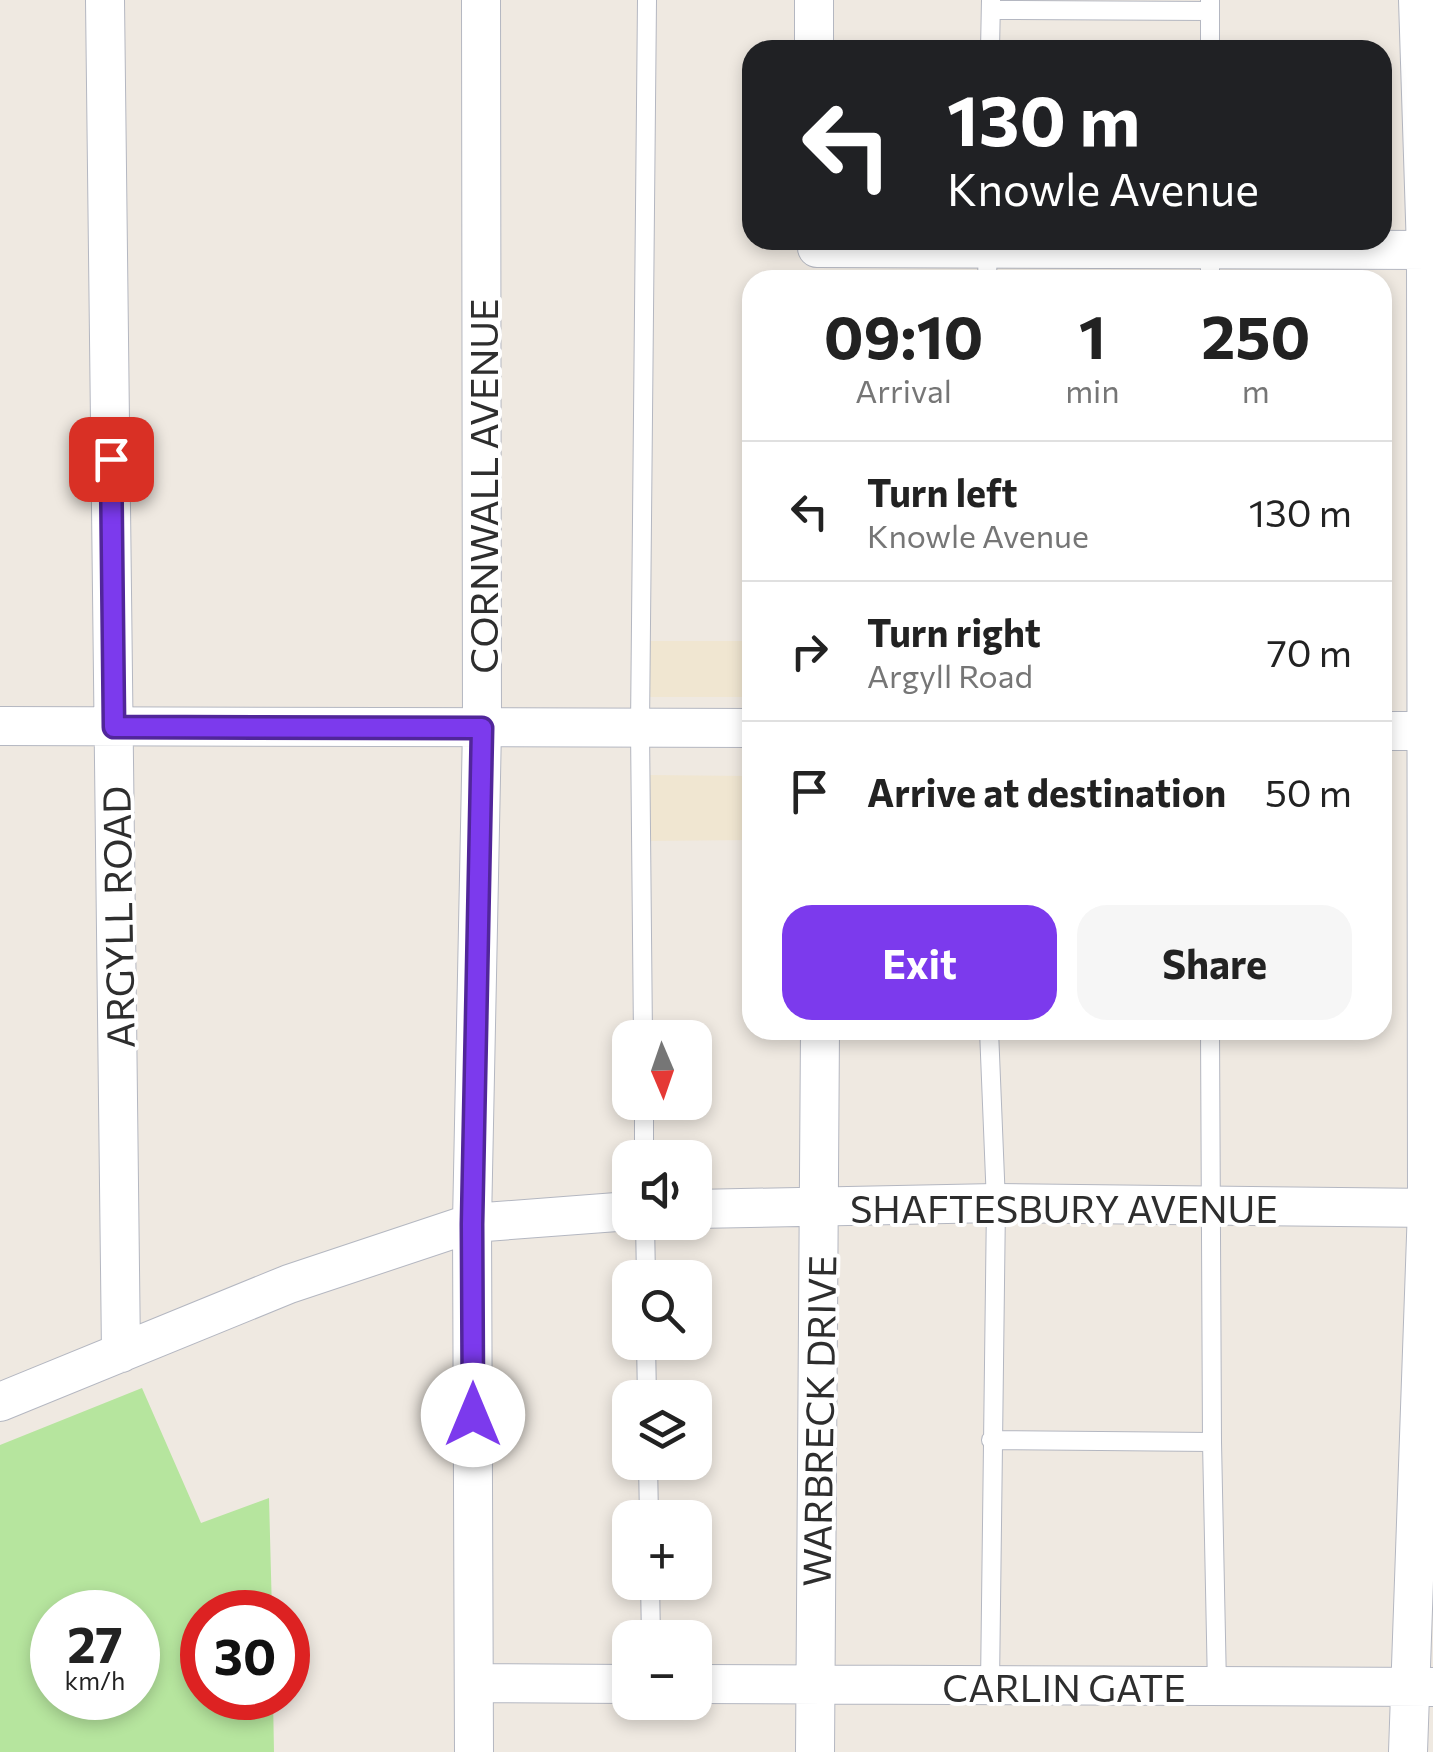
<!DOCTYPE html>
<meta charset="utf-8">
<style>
body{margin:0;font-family:Commissioner,sans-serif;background:#f6f6f6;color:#222;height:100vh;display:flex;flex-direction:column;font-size:38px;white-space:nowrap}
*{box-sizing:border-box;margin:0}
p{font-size:32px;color:#767676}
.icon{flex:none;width:55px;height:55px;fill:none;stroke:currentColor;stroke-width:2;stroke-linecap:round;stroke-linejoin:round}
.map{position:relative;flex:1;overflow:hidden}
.sheet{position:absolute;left:742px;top:270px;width:650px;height:770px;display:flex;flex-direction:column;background:#fff;border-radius:30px;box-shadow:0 5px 15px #0003}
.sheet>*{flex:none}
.guide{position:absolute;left:742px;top:40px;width:650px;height:210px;border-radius:30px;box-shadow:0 5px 15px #0003;background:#202124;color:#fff;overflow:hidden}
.needle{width:65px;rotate:178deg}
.controls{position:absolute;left:612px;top:1020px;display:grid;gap:20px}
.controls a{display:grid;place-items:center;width:100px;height:100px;border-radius:20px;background:#fff;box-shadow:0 5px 15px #0003;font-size:50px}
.speed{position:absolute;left:30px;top:1590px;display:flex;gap:20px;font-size:50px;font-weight:700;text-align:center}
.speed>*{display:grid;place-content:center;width:130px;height:130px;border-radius:50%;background:#fff;box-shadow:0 5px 15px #0003;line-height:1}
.speed small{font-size:25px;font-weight:400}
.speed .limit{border:15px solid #d22;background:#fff;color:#111}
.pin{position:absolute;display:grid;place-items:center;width:85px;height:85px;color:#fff;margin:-42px;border-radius:20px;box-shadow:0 5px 15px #0006}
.me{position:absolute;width:110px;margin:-55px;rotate:0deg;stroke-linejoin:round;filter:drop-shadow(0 0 8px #0008)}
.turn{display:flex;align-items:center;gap:35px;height:210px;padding:0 40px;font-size:45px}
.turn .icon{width:130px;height:130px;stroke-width:2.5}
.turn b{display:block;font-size:70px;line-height:85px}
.eta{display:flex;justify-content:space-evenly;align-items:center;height:170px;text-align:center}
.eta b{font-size:60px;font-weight:700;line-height:70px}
.cta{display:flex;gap:20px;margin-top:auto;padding:20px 40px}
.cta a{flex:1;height:115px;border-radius:30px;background:#7c3aed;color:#fff;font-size:40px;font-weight:700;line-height:115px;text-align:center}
.cta a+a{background:#f6f6f6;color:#222}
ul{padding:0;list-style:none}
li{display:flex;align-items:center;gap:30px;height:140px;padding:0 40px;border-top:2px solid #e0e0e0}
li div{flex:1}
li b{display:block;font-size:38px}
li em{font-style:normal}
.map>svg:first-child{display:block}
</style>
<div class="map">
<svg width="1433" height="1752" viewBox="0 0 1433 1752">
<rect width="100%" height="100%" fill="#efe9e1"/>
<!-- education -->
<path fill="#f0e6d1" d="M644 641H752V697H644Z
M645 775 752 776V840L645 841Z"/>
<!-- green -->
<path fill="#b6e59e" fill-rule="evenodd" d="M142 1388 201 1523 269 1498 272 1612H202V1698H273L274 1752H0V1445ZM138 1612V1698H52V1612Z"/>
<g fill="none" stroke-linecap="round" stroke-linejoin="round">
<defs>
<path id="service" d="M991 10 1210 11
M990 50 991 0
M1210 50V1
M1210 246V280
M987 280 988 245
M989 1030 996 1203 990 1685
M1210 1030 1212 1442 1217 1686
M643 1038 640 728 647 0
M644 1102V1158
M645 1222 646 1278
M646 1342 647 1398
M991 1440 1212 1442
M648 1462 649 1518
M650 1582 651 1638"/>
<path id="minor" d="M105 0 121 1353
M814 0V50
M817 248 1433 250
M0 726 752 728
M1382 731H1433
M695 1209 996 1203 1433 1208
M0 1402 289 1284 472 1223 630 1211
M474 1683 630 1684
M695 1684 1431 1687
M474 1752 472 1223 482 728 481 0
M815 1752 820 1030
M1408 1752 1427 1208 1426 250 1418 0"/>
</defs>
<!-- service casing -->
<use href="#service" stroke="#b4b7c1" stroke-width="20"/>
<!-- minor casing -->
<use href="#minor" stroke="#b4b7c1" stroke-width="40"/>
<!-- service -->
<use href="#service" stroke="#fff" stroke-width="18"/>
<!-- minor -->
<use href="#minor" stroke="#fff" stroke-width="38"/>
</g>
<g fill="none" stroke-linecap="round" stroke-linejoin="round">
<defs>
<path id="route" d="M111 459 114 727 482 728 472 1224 473 1415"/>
</defs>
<!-- route casing -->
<use href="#route" stroke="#51269a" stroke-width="25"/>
<!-- route -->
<use href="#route" stroke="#7c3aed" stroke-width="18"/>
</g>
<g text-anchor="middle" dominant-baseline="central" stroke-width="8" stroke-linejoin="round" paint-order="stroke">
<!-- street labels -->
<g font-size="38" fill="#2e2e2e" stroke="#fff">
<text transform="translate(482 486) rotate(-90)">CORNWALL AVENUE</text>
<text transform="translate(117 917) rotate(-91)">ARGYLL ROAD</text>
<text x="1064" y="1207">SHAFTESBURY AVENUE</text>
<text transform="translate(818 1421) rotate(-89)">WARBRECK DRIVE</text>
<text x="1064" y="1686">CARLIN GATE</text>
</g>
</g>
</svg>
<div class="controls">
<a><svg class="needle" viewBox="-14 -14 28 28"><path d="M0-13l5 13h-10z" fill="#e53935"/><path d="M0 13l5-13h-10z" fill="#767676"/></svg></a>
<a><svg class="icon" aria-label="sound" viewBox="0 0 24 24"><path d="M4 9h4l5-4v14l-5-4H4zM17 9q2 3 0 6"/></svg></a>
<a><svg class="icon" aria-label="search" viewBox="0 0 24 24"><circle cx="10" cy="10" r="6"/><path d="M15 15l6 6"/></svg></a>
<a><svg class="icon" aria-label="layers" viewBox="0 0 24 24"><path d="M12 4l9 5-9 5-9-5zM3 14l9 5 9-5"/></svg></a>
<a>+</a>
<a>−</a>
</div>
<div class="speed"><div>27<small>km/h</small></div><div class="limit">30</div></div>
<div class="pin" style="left:111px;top:459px;background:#d93025"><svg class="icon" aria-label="arrive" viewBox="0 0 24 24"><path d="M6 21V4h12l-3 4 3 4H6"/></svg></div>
<svg class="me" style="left:473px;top:1415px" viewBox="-20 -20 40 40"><circle r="19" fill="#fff"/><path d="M0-13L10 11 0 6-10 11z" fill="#7c3aed"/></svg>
<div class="guide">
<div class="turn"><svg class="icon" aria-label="left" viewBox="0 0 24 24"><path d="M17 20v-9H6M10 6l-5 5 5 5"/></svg><div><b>130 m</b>Knowle Avenue</div></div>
</div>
<section class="sheet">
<div class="eta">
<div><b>09:10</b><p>Arrival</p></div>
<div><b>1</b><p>min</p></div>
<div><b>250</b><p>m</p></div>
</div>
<ul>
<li><svg class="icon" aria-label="left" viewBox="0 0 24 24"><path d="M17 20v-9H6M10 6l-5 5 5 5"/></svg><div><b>Turn left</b><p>Knowle Avenue</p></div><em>130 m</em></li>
<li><svg class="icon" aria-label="right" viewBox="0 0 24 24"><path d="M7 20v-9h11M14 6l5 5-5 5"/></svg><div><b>Turn right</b><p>Argyll Road</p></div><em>70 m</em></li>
<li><svg class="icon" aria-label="arrive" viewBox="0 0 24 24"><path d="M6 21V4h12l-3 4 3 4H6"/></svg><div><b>Arrive at destination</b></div><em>50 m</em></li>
</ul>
<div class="cta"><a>Exit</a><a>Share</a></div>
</section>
</div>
